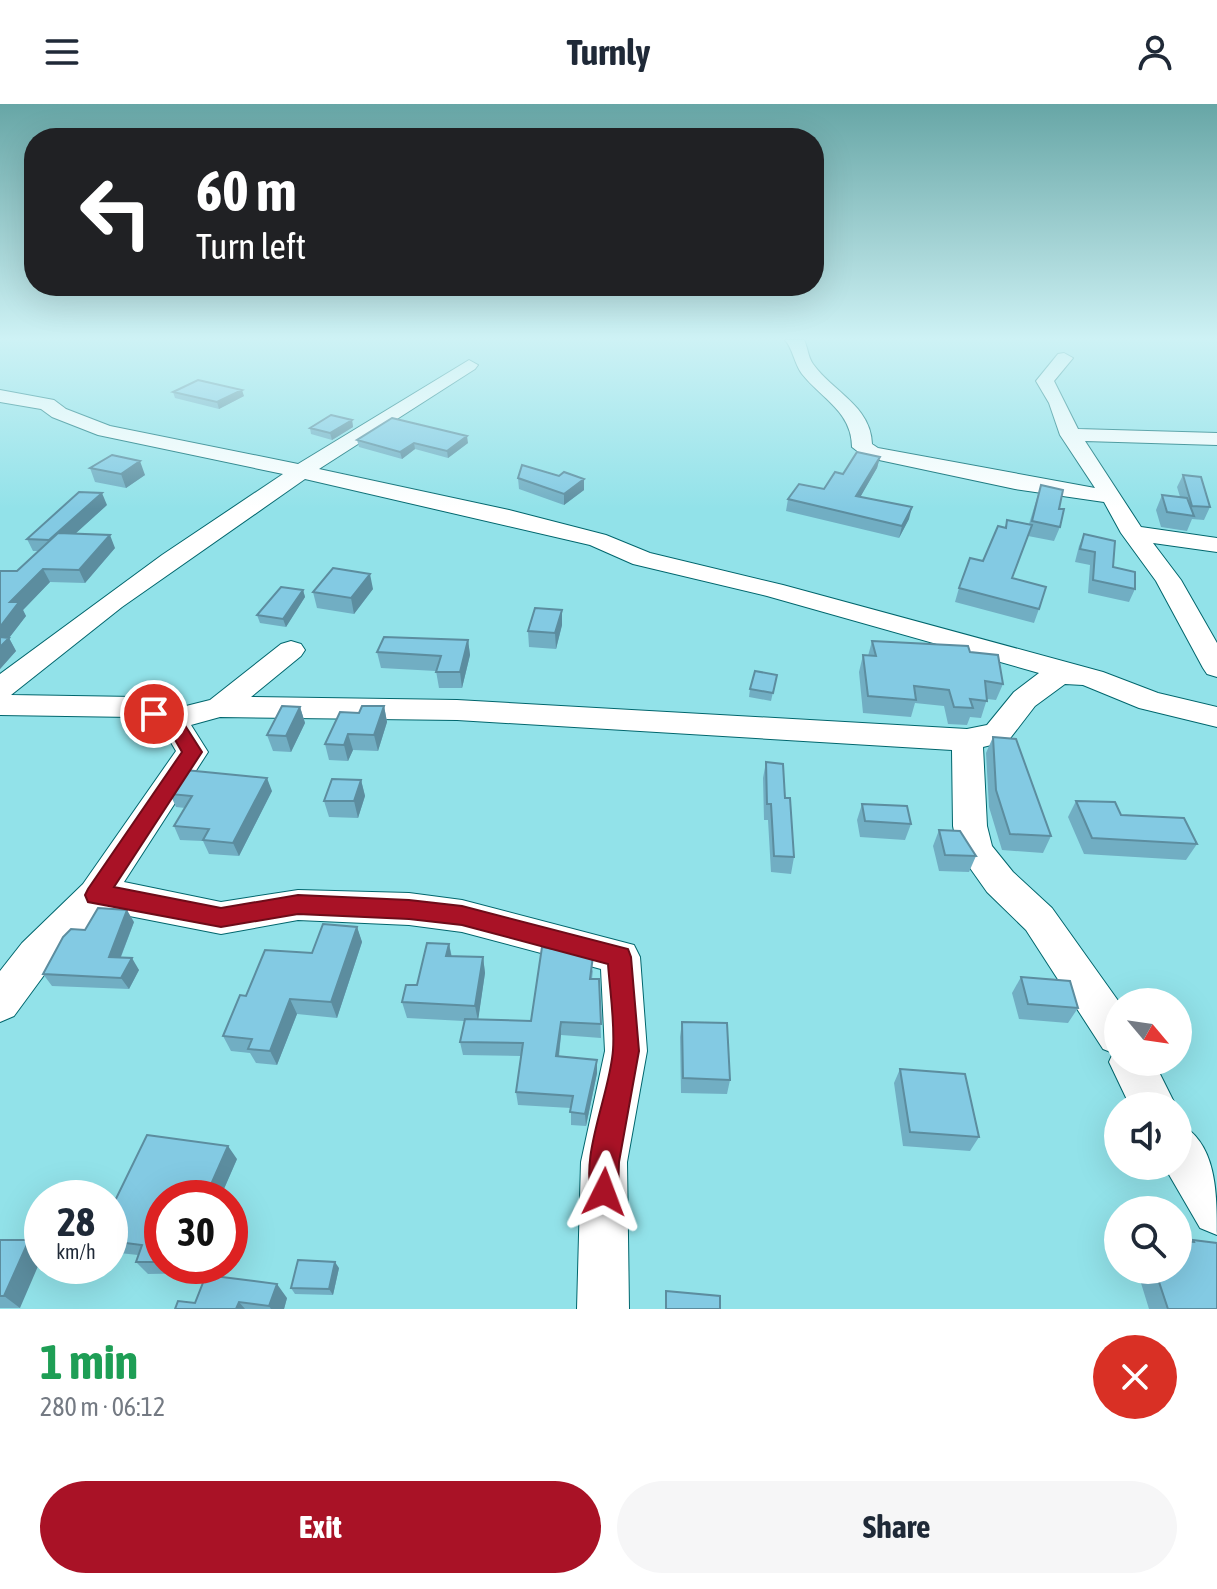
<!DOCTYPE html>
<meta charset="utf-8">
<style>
body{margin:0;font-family:"Asap Condensed",sans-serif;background:#f6f6f7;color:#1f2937;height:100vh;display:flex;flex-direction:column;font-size:30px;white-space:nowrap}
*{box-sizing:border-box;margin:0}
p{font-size:26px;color:#747a83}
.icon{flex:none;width:44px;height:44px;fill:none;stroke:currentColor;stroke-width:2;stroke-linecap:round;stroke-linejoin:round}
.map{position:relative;height:1205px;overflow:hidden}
.drawer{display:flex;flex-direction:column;background:#fff;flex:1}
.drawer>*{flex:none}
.banner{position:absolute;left:24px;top:24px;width:800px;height:168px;border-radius:32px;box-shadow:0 8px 32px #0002;background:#202124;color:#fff;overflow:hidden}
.needle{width:52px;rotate:119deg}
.buttons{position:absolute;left:1104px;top:884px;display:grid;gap:16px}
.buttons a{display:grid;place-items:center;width:88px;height:88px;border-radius:50%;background:#fff;box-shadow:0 8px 32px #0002;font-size:40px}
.speed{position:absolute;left:24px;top:1076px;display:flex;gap:16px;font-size:40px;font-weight:700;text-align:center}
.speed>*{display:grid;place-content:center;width:104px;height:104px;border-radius:50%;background:#fff;box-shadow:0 8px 32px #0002;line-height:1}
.speed small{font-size:20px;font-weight:400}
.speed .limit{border:12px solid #d22;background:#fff;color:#111}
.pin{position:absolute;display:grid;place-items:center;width:68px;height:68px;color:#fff;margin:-34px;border:4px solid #fff;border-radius:50%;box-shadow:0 2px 8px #0007}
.me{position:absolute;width:88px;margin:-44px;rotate:3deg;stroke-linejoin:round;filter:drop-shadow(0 0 6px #0008)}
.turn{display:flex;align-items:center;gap:28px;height:168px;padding:0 40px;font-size:36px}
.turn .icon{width:104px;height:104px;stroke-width:2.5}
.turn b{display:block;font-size:56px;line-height:68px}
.round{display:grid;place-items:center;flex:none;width:84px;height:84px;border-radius:42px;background:#f6f6f7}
.summary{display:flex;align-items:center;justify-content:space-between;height:136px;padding:0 40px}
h1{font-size:48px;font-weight:700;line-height:60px;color:#1e9e55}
.cta{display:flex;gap:16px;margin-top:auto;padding:16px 40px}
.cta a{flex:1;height:92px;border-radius:48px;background:#a91226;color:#fff;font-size:32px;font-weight:700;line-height:92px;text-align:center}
.cta a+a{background:#f6f6f7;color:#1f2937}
header{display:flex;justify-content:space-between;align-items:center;height:104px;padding:0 40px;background:#fff;font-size:36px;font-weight:700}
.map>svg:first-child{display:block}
</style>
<header><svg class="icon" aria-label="menu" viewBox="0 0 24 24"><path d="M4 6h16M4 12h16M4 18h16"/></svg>Turnly<svg class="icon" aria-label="person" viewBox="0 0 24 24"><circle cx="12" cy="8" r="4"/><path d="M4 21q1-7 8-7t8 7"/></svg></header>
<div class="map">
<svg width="1217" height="1205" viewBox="0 0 1217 1205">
<rect width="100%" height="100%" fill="#92e2e9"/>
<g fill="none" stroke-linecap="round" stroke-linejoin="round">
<defs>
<path id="minor" d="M785 236H804C808 244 808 253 813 260 833 288 871 302 872 340L878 344 1095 384 1060 331 1049 299 1036 277 1058 250 1064 249 1073 254 1054 277 1078 325 1217 329V341L1085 337 1141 423 1217 434V448L1153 439 1181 476 1217 539V573L1207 570 1203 564 1156 477 1121 429 1104 398 1015 385 865 353 852 343C852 308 822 295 802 270 794 259 793 245 785 236Z
M469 256 478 261 475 265 319 365 509 406 606 431 650 449 783 481 1103 568 1158 589 1217 603V623L1139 604 1083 581 1065 580 1035 602 1008 637 983 643 987 722 992 742 1013 768 1052 804 1119 898 1118 958H1154L1176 1002H1130L1109 958 1113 949 1103 945 1026 826 987 788 958 747 953 722 952 646 457 616 220 613 191 621 208 648 124 778 221 798 298 786 409 789 462 796 634 841 640 853 647 947 627 1058 629 1205H577L581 1058 605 947 601 865 462 828 409 821 298 816 221 830 104 807 50 863 14 912 0 918V867L22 839 83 780 176 647 162 623 133 613 0 611V570L162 451 283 370 98 331 52 313 41 305 0 298V286L54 296 66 305 110 322 298 360ZM305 375 590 441 633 460 767 492 1039 569 1014 588 987 621 967 625 457 596 251 593 301 552 305 546 301 540 291 537 281 540 210 596 174 605 135 593 11 591 122 503Z
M1178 1019C1217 1038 1217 1089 1217 1131L1200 1124 1164 1062H1178Z"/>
</defs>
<!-- minor casing -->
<use href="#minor" stroke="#00666d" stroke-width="2"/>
<!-- minor -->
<use href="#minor" fill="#fff" fill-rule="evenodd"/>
</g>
<!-- wall -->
<path fill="#71aec3" d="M173 288 244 292 219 305 175 294Z
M352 316 353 323 332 336 311 330 310 324Z
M357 336 468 339 448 354 415 345 402 355 359 343Z
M880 353 877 364 860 393 909 415 899 434 786 407 788 395 824 385 843 370Z
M90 364 145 371 126 384 95 378Z
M1183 371 1210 403 1204 416 1192 415 1187 427 1161 423 1156 406 1162 391 1180 393 1177 383Z
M518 374 584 386 564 401 519 385Z
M1041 381 1059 405 1060 423 1054 437 1028 432 1012 474 1039 505 1034 519 955 498 959 484 983 457 1005 423 1007 416 1029 420Z
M107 401 75 430 115 444 85 479 50 478 23 506 26 512 9 534 16 547 0 565 17 467 38 447H33L27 435Z
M1084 430 1113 463 1135 485 1129 498 1088 489 1090 461 1075 458 1079 442Z
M373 485 354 510 317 504 313 488Z
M303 486 305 493 286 523 260 519 257 511Z
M562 506V521L556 545 529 543 528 527Z
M468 536 470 551 462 584H439L436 567 381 564 377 548Z
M872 537 970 548 1003 580 996 596 987 595 981 614 970 613 967 621 948 620 944 602 915 599 911 613 863 609 859 568 863 551 868 552Z
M777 571 771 597 749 593 750 585Z
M384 602 387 618 378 647 353 646 348 657 329 656 325 640 359 609Z
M300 603 305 619 291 648 273 647 267 631Z
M993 633 1051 732 1043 749 1002 746 989 703 986 649Z
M766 658 785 694 794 753 791 770 771 768 768 716H764L763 674Z
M361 676 365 692 358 714 329 713 324 697Z
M272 687 239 752 209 750 203 737 180 736 174 722 185 704 176 703 170 690Z
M1076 697 1121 711 1197 740 1186 756 1084 750 1068 713Z
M862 700 911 720 905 736 860 733 857 716Z
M939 726 976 752 969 768 939 767 933 742Z
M134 818 121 853 139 866 129 885 52 882 43 870 85 826Z
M357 823 362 838 337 914 297 910 277 961 256 959 250 949 231 947 223 932 246 892 312 849Z
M449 840 452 853H483L485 869 478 915 531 917 593 866 592 875H599L601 934 561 931 559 953 597 969 586 1022 571 1021V1004L518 1001 516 988 521 952 463 951 460 938 464 917 407 914 402 898Z
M1021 873 1078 904 1068 919 1019 915 1012 889Z
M682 918 730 976 727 990 681 989 680 933Z
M900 965 979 1033 970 1047 903 1042 894 979Z
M237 1055 220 1094H162V1162H202L200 1169 148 1170 136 1158 138 1151 110 1148V1107Z
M0 1136 20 1204H0Z
M1193 1136 1217 1205H1149L1137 1166H1178L1190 1138Z
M339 1164 333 1191 295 1190 291 1184Z
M287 1194 284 1205H175L195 1199Z"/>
<!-- shaded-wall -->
<path fill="#5c8d9f" d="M242 286 244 292 219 305 217 298Z
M352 316 353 323 332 336 330 329Z
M467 332 468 339 448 354 447 347Z
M414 339 415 345 402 355 400 348Z
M880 353 877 364 854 404 856 392Z
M140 357 145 371 126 384 121 370Z
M584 375V386L564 401V390Z
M102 389 107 401 55 448 49 436Z
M912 403 909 415 899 434 902 422Z
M110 431 115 444 85 479 79 466Z
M43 465 50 478 23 506 26 512 9 534 16 547 0 565V523L10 498Z
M370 470 373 485 354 510 351 494Z
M303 486 305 493 286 523 283 515Z
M562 506V521L556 545 555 529Z
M468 536 470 551 462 584 460 568Z
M384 602 387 618 378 647 374 631Z
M300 603 305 619 291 648 286 632Z
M348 630 353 646 348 657 344 641Z
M267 674 272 687 239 752 233 739Z
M361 676 365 692 358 714 354 697Z
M127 806 134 818 116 865 109 853Z
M357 823 362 838 337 914 331 898Z
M449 840 452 856 446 852Z
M483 853 485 869 478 917 475 902Z
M132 854 139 866 129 885 121 874Z
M290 895 297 910 277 961 270 947Z
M561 918V931L557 965 556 952Z
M597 956V969L586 1022 585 1010Z
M228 1042 237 1055 220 1094H205Z
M29 1136 42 1147V1153L20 1204 4 1192Z
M335 1158 339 1164 333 1191 329 1185Z
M193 1162H202L200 1169Z
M277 1180 287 1194 284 1205H271L269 1202Z
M239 1198 245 1205H236Z"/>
<!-- building -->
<path fill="#83cae3" stroke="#5c8d9f" stroke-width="2" d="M198 276 242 286 217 298 173 288Z
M331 311 352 316 330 329 310 324Z
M392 314 467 332 447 347 414 339 400 348 357 336Z
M857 348 880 353 856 392 912 403 902 422 788 395 799 380 824 385 835 368 843 370Z
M112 351 140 357 121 370 90 364Z
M522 361 559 372 564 368 584 375 564 390 518 374Z
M1183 371 1201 373 1210 403 1192 402Z
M1041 381 1063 386 1059 405H1064L1060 423 1032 417Z
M79 388 102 389 49 436 27 435Z
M1162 391 1187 394 1194 412 1167 408Z
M1007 416 1032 421 1012 474 1046 483 1039 505 959 484 970 454 983 457 998 422 1006 424Z
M58 429 110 431 79 466 43 465 10 498H19L0 523V467H17Z
M1084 430 1115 437 1113 463 1135 468V485L1093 476 1095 448 1080 445Z
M333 464 370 470 351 494 313 488Z
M281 483 303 486 283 515 257 511Z
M535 504 562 506 555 529 528 527Z
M0 533 9 534 0 543Z
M384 533 468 536 460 568H436L441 552 377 548Z
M872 537 968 542 970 548 998 551 1003 580 985 577 987 597 970 595 973 604 954 603 949 586 914 582 916 596 868 592 863 551 876 552Z
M755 567 777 571 773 589 750 585Z
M282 602 300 603 286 632 267 631Z
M362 602H384L374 631 348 630 344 641 325 640 340 608 359 609Z
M993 633 1016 635 1051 732 1010 730 996 686Z
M766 658 783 660 785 694H790L794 753 774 752 771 700H767Z
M185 666 267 674 233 739 203 736 209 725 174 722 192 692 170 690Z
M332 675 361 676 354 697H324Z
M1076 697 1115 698 1121 711 1184 714 1197 740 1092 734Z
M862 700 907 702 911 720 865 717Z
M939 726 960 727 976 752 945 751Z
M98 804 127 806 109 853 132 854 121 874 43 870 63 833 71 825 85 826Z
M323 820 357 823 331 898 290 895 270 947 248 945 252 935 223 932 240 891 246 892 265 846 312 849Z
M427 839 449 840 446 852 483 853 475 902 402 898 406 881H417Z
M542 843 593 852 590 875H599L601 920 561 918 556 952 597 956 585 1010 570 1008 573 992 516 988 523 939 460 938 465 915 531 917Z
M1021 873 1070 877 1078 904 1028 900Z
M682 918 727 919 730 976 683 974Z
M900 965 965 970 979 1033 910 1028Z
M147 1031 228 1042 205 1094H162V1158H136L142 1141 110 1137V1107Z
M0 1136H29L4 1192H0Z
M1193 1136 1217 1139V1205H1168L1155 1166H1178V1137L1194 1138Z
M298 1156 335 1158 329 1185 291 1184Z
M206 1171 277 1180 269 1202 239 1198 236 1205H175L178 1197 195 1199Z
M666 1187 720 1192V1205H666Z"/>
<!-- sky -->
<linearGradient id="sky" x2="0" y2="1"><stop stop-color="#67a6a6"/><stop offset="0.58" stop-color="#cef2f5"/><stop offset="1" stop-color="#cef2f5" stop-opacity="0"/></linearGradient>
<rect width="1217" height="405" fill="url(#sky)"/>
<!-- route -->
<path fill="#a91226" stroke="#6e0c19" stroke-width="2" d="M154 603 179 612 202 648 114 783 221 804 298 791 409 796 462 802 628 845 631 853 639 947 619 1058 618 1088 614 1098 604 1102 594 1098C577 1056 610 991 613 946 615 918 610 888 608 860L462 821 409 815 298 810 221 823 88 798 85 791 88 785 182 648 166 620 147 614 145 610Z"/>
</svg>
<div class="buttons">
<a><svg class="needle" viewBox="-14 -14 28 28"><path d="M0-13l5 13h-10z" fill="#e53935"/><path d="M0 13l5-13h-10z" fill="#747a83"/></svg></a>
<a><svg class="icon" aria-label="sound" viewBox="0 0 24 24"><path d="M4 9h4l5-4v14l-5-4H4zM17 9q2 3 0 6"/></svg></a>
<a><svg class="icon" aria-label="search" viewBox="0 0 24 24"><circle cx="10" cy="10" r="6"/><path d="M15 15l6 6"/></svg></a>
</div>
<div class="speed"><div>28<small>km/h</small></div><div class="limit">30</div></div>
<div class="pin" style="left:154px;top:610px;background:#d93025"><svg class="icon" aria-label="arrive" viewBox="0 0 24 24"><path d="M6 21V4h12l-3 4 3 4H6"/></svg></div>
<svg class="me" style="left:604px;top:1088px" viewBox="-20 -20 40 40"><path d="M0-17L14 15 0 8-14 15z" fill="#a91226" stroke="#fff" stroke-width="4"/></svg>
<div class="banner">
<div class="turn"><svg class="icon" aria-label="left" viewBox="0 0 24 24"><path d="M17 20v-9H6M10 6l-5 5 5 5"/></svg><div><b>60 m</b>Turn left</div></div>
</div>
</div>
<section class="drawer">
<div class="summary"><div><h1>1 min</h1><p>280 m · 06:12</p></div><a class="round" style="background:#d93025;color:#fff"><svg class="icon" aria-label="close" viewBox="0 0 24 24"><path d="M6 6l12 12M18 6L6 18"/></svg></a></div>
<div class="cta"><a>Exit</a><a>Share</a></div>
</section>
